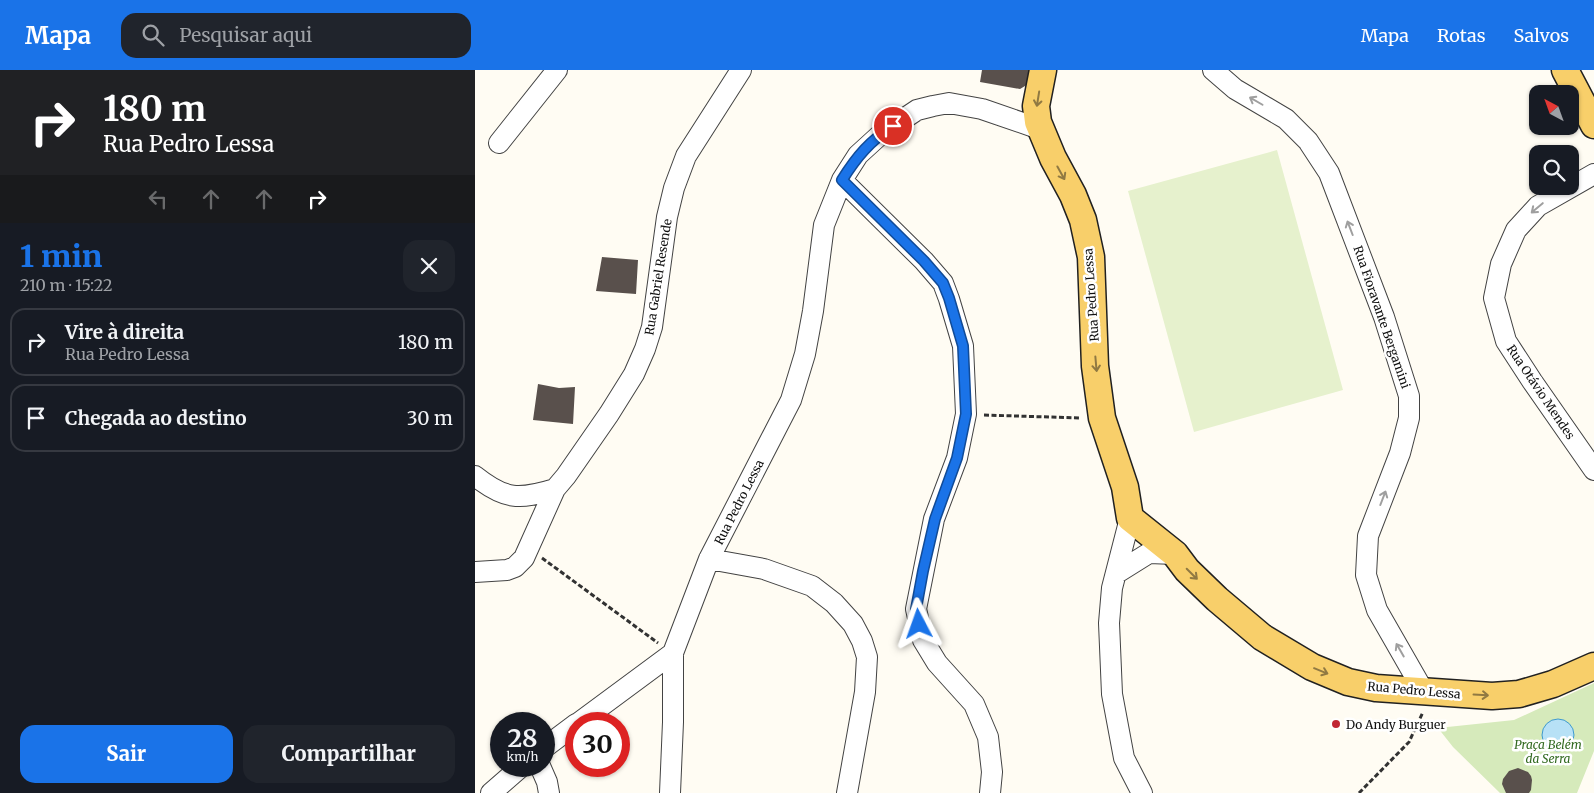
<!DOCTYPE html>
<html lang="pt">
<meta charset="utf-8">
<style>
body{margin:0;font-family:Merriweather,serif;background:#20242c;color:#f1f3f6;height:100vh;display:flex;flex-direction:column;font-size:19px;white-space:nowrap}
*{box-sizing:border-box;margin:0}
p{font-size:16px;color:#9ea1a6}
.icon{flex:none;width:28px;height:28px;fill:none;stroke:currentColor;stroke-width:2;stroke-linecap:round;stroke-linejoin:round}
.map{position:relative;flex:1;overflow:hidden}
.drawer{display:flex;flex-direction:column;background:#171b24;width:475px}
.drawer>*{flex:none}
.top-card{background:#202124;color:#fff;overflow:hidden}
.needle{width:32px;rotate:319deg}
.fabs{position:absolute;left:1054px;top:15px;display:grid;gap:10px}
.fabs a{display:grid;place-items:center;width:50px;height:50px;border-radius:10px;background:#171b24;box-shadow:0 1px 4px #0004;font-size:25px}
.speed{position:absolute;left:15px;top:642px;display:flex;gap:10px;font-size:25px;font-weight:700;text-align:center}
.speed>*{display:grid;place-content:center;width:65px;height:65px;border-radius:50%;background:#171b24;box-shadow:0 1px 4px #0004;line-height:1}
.speed small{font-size:12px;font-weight:400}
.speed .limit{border:8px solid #d22;background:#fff;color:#111}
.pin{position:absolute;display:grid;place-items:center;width:42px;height:42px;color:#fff;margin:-21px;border:2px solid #fff;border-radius:50%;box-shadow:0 1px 5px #0007}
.me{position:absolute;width:55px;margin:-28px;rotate:356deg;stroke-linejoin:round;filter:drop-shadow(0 0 4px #0008)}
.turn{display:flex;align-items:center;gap:18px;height:105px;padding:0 20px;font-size:22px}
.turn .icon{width:65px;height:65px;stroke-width:2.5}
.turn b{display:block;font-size:35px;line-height:42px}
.lanes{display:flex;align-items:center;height:48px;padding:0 20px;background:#0003;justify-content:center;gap:25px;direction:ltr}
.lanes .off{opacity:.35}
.round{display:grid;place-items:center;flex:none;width:52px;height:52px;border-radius:15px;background:#20242c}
.head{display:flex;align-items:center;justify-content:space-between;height:85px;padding:0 20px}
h1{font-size:30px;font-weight:800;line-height:38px;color:#1a73e8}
.action{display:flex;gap:10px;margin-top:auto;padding:10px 20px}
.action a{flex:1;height:58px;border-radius:15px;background:#1a73e8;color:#fff;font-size:20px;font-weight:800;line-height:58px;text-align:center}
.action a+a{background:#20242c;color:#f1f3f6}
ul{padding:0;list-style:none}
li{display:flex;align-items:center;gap:15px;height:68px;margin:0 10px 8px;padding:0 10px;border:2px solid #363941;border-radius:15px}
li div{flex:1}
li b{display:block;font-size:19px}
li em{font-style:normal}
header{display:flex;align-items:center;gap:30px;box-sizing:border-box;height:70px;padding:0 25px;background:#1a73e8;color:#fff}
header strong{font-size:24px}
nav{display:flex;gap:28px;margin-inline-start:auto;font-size:18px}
.search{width:350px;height:45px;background:#20242c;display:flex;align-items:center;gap:12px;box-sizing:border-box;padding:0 18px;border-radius:15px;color:#9ea1a6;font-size:19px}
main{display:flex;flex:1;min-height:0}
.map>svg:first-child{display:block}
</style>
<header>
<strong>Mapa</strong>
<div class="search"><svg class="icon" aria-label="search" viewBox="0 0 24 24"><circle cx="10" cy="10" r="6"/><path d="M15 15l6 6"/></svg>Pesquisar aqui</div>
<nav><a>Mapa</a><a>Rotas</a><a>Salvos</a></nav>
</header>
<main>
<section class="drawer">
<div class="top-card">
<div class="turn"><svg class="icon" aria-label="right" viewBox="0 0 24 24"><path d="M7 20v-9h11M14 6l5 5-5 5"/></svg><div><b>180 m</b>Rua Pedro Lessa</div></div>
<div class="lanes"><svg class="icon off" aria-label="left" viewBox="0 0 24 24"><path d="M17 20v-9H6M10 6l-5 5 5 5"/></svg><svg class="icon off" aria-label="ahead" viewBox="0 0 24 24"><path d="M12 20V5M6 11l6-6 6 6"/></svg><svg class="icon off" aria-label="ahead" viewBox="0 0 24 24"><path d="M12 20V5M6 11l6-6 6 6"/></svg><svg class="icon" aria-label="right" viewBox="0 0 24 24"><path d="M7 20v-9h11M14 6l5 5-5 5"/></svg></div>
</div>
<div class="head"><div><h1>1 min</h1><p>210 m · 15:22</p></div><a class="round"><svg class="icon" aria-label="close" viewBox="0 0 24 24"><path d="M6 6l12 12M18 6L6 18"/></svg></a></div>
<ul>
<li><svg class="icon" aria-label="right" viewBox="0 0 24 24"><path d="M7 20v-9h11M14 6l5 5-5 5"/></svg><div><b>Vire à direita</b><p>Rua Pedro Lessa</p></div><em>180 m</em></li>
<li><svg class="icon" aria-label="arrive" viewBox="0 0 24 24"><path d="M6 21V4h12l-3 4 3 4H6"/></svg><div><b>Chegada ao destino</b></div><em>30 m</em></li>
</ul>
<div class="action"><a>Sair</a><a>Compartilhar</a></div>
</section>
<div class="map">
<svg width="1119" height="723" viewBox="0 0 1119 723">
<rect width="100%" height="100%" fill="#fffcf3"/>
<!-- green -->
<path fill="#d6eabb" d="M1119 613V681L1102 723H1025L978 677 963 658 1039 650Z"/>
<!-- pitch -->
<path fill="#e6f1cd" d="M802 80 868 320 719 362 653 121Z"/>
<!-- water -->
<path fill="#b7e1f6" stroke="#3e9acd" d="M1067 665a16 16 0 1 1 32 0a16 16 0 1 1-32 0Z"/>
<!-- building -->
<path fill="#59504c" d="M507 0H558L555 13 545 19 505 12Z
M127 187 163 190 161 224 121 221Z
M63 314 84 318 100 317 98 354 58 350Z
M1043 698 1053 702 1056 706 1057 710 1056 720 1054 723H1031L1027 714 1028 709 1034 701Z"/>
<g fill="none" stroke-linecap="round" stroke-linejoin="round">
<defs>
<path id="minor" d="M738 0 760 19 811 49 833 71 854 103 909 247 934 326V348L925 383 893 466 891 505 902 540 949 622
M24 73 82 0
M1119 104 1063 136 1041 160 1026 194 1019 228 1031 271 1057 311 1119 400
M367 110 449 191 468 213 474 229 488 276 491 344 482 388 459 449 441 539 448 570 462 593 499 634 513 667 517 702 515 723
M0 406C30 430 44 430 80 419
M655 448 637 518 634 553 637 624 649 688 667 723
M234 489 289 499 337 516 359 533 378 554 387 571 392 587 390 622 372 723
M0 502 32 500 40 497 49 488 80 419 91 406 134 344 159 304 170 279 177 257 192 147 199 118 211 86 266 0
M642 503 674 483 700 484
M102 654 198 583
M69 678 101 654
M65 696 72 712 74 723
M16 723 47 696
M195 723 198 652V583L234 489 316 330 330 284 338 241 349 155 367 110 383 85 406 64 442 40 458 36 474 33 507 39 565 59"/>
<path id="major" d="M568 0 561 36 563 52 578 88 598 125 608 150 616 187 620 296 627 348 650 417 655 448 700 484 712 500 742 529 787 567 837 597 873 612 901 618 1017 626 1044 624 1078 614 1119 596
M1090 0 1119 55"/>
</defs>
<!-- minor casing -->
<use href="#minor" stroke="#434343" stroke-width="22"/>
<!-- major casing -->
<use href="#major" stroke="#212121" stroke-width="29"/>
<!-- path -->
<path stroke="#323232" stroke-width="3" stroke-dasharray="5 2.5" stroke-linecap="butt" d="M509 345 605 348
M67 488 183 573
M884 723 934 672 948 642"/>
<!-- minor -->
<use href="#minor" stroke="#fff" stroke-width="20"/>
<!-- major -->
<use href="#major" stroke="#f8cf6a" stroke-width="26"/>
</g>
<!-- one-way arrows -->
<defs><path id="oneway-shaft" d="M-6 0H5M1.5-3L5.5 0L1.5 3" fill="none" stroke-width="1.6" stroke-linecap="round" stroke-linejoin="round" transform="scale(1.25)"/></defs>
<g stroke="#907942">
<use href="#oneway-shaft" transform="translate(563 29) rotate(99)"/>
<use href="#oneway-shaft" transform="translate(586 103) rotate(61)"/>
<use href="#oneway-shaft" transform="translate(621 294) rotate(85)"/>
<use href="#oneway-shaft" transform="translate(717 504) rotate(45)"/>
<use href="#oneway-shaft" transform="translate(846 601) rotate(22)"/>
<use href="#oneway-shaft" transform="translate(1006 625) rotate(3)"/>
</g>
<g stroke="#9f9f9f">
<use href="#oneway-shaft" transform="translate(781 31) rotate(-150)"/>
<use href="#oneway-shaft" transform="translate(1062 138) rotate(140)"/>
<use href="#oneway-shaft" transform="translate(875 158) rotate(-111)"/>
<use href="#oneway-shaft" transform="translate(908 428) rotate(-69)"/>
<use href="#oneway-shaft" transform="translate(925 580) rotate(-120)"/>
</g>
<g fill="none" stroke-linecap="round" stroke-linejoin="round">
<defs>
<path id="route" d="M418 56C395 71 382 86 367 110L449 191 468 213 474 228 488 276 491 344 482 388 460 449 448 501 441 539 444 554"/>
</defs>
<!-- route casing -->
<use href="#route" stroke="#114b97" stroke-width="12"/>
<!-- route -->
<use href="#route" stroke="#1a73e8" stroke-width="9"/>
</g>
<!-- markers -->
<circle fill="#c12735" stroke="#fff" stroke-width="2" cx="861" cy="654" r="5"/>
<g text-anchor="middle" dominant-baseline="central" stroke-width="5" stroke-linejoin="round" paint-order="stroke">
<!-- street labels -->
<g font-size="12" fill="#101010" stroke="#fff">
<text transform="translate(183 207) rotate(-81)">Rua Gabriel Resende</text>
<text transform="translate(616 225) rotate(-94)">Rua Pedro Lessa</text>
<text transform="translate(907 247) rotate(71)">Rua Fioravante Bergamini</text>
<text transform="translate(1066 322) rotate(56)">Rua Otávio Mendes</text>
<text transform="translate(264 432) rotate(-63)">Rua Pedro Lessa</text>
<text transform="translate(939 620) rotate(5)">Rua Pedro Lessa</text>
</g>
<!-- poi labels -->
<g font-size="12" fill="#101010" stroke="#fff" text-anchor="start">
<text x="871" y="654">Do Andy Burguer</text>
</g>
<!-- park labels -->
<g font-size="12" font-style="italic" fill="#31691f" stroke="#fff">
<text x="1073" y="674">Praça Belém<tspan x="1073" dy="14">da Serra</tspan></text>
</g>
</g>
</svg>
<div class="fabs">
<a><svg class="needle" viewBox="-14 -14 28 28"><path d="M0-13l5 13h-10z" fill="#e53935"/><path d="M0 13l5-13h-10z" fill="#9ea1a6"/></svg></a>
<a><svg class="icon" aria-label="search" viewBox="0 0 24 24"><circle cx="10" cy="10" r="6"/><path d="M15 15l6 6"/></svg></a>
</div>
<div class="speed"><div>28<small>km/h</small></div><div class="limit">30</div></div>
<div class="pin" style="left:418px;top:56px;background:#d93025"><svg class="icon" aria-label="arrive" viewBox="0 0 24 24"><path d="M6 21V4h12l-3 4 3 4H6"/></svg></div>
<svg class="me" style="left:444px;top:554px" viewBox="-20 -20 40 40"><path d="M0-17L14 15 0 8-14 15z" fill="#1a73e8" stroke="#fff" stroke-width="4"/></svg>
</div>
</main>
